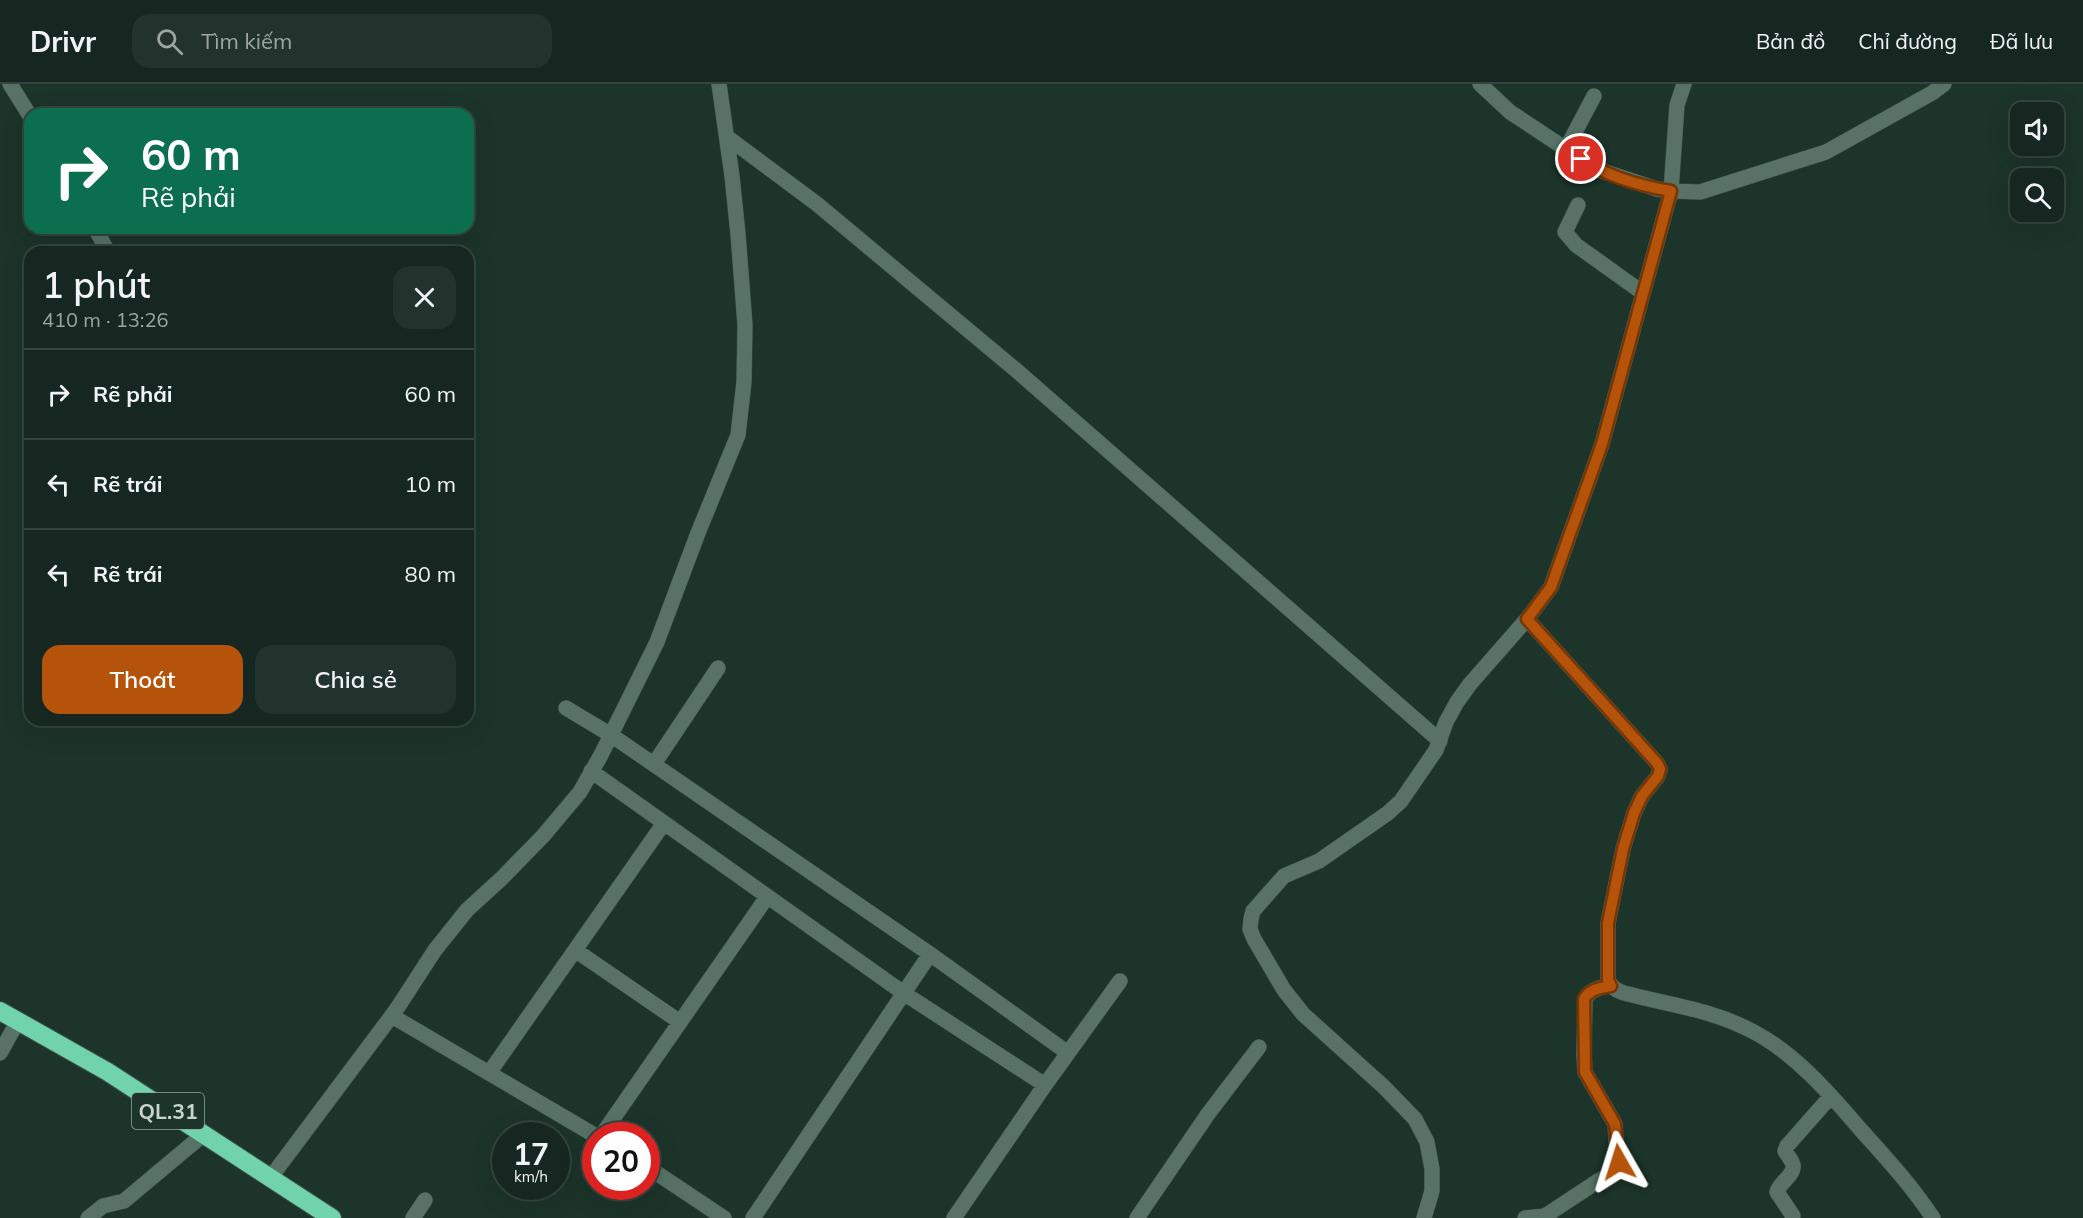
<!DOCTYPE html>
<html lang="vi">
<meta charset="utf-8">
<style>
body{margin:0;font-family:Mulish,sans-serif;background:#22332d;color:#f1f3f6;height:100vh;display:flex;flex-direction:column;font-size:22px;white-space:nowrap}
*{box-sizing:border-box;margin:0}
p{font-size:20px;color:#9da5a5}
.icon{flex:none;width:33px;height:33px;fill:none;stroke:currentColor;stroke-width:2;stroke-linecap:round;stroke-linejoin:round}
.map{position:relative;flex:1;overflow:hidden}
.sheet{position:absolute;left:24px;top:162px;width:450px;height:480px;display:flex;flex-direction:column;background:#152720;border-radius:18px;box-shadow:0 6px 24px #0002,0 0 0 2px #34443e}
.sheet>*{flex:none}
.top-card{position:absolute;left:24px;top:24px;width:450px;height:126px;border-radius:18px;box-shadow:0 6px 24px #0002,0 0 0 2px #34443e;background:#0b6e4f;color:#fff;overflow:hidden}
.tools{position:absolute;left:2010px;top:18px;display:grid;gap:12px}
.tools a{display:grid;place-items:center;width:54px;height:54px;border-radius:12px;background:#152720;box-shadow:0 6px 24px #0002,0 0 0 2px #34443e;font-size:30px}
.speed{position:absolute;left:492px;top:1038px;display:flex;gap:12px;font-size:30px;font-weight:700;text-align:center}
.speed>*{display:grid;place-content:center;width:78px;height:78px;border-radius:50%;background:#152720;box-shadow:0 6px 24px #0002,0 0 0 2px #34443e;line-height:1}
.speed small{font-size:15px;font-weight:400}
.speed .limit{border:9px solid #d22;background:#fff;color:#111}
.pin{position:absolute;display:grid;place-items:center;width:51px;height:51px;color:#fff;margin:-26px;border:3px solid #fff;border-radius:50%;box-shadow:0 2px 6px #0007}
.me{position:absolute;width:66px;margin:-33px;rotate:354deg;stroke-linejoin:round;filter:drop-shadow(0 0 4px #0008)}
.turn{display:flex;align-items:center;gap:21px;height:126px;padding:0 18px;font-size:27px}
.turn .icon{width:78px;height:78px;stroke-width:2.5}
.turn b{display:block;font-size:42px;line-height:51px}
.round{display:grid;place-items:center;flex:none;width:63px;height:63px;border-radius:18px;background:#22332d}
.summary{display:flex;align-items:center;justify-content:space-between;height:102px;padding:0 18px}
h1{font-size:36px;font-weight:600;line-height:45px}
.primary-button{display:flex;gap:12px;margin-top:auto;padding:12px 18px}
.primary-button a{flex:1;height:69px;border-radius:18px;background:#b45309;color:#fff;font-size:24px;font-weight:600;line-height:69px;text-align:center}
.primary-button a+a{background:#22332d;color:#f1f3f6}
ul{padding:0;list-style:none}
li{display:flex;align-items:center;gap:18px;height:90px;padding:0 18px;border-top:2px solid #34443e}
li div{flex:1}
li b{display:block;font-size:22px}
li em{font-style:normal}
header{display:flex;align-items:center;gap:36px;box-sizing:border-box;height:84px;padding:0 30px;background:#152720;border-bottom:2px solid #34443e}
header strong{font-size:28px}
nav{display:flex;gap:33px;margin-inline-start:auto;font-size:21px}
.search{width:420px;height:54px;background:#22332d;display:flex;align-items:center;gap:15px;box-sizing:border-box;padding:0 21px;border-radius:18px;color:#9da5a5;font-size:22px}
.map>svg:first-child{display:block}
</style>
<header>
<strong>Drivr</strong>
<div class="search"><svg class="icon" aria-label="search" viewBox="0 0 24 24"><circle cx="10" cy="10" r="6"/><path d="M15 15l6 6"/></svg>Tìm kiếm</div>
<nav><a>Bản đồ</a><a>Chỉ đường</a><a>Đã lưu</a></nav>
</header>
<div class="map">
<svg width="2083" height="1134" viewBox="0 0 2083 1134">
<rect width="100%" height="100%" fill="#1c342a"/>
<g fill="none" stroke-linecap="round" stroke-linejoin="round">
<defs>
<path id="minor" d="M10 0 30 32
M1480 0 1510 28 1596 85 1657 105 1671 107 1700 108 1826 68 1932 9 1944 0
M727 53 817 120 1016 286 1440 657
M1566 65 1594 12
M1578 121 1565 148 1576 161 1643 209
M95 144 108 168
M1527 535 1657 679 1660 685 1658 692 1642 712 1634 729 1623 765 1608 839V896C1612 904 1616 906 1624 909 1669 921 1711 925 1754 948 1797 971 1830 1010 1861 1046 1887 1075 1911 1101 1933 1134
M566 624 611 651 930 870 1068 969
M654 680 718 584
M591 687 905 910 1045 1001
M575 866 680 938
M392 932 596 1052
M0 969 18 937
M489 989 664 739
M601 1052 767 813
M646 1082 724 1134
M271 1093 396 926 435 866 467 826 502 794 543 752 580 708 601 671 657 558 698 449 738 351 744 298 745 241 738 150 732 92 719 0
M1793 1132 1777 1108C1779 1099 1795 1091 1793 1081 1792 1076 1787 1071 1785 1067L1787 1062 1831 1012
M88 1134 103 1122 124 1117 204 1050
M413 1134 425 1116
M753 1134 930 870
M954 1134 1045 1001 1120 897
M1137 1134 1208 1030 1259 963
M1424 1134 1432 1107V1085L1427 1058 1415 1035 1384 1003 1303 930 1284 906 1254 855 1250 845 1251 835 1253 827 1284 792 1319 777 1388 729 1401 717 1436 666 1446 638 1457 618 1470 600 1527 535 1551 503 1602 360 1671 107 1677 21 1684 0
M1525 1134 1545 1132 1598 1097 1614 1089 1618 1083 1615 1040 1585 988 1584 970 1585 915C1590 905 1600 904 1611 901"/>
<path id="highway" d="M0 927 108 988 332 1134"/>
</defs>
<!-- minor casing -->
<use href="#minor" stroke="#3b4f47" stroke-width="16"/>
<!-- highway casing -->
<use href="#highway" stroke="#3b4f47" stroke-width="20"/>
<!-- minor -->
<use href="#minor" stroke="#587266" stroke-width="15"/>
<!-- highway -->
<use href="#highway" stroke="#70d3ab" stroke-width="18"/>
</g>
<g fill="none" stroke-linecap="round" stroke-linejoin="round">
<defs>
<path id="route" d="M1581 75C1607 92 1641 102 1671 107L1602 360 1551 503 1527 535 1657 679 1660 685 1658 692 1642 712 1634 729 1623 765 1608 839V896L1611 902C1600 904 1590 905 1584 915L1585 988 1615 1040 1619 1078"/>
</defs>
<!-- route casing -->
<use href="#route" stroke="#753606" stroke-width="15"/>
<!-- route -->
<use href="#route" stroke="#b45309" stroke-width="10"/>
</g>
<g text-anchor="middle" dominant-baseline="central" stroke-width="6" stroke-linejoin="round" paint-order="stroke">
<!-- shield labels -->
<rect fill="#1c342a" stroke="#94a59e" stroke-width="1.5" x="132" y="1009" width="72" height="36" rx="4.5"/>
<g font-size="21" font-weight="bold" fill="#c8d5cf">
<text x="168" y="1027">QL.31</text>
</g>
</g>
</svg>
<div class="tools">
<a><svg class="icon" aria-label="sound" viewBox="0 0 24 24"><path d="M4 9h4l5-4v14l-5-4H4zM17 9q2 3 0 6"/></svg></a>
<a><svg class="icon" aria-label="search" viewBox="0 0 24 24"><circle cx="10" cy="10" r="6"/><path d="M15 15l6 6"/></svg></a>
</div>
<div class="speed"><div>17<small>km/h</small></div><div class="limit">20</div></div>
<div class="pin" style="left:1581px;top:75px;background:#d93025"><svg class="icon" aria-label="arrive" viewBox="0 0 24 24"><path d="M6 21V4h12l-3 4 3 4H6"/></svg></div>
<svg class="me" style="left:1619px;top:1078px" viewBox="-20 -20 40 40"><path d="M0-17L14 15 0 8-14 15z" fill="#b45309" stroke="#fff" stroke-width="4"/></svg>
<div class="top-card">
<div class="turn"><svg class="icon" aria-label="right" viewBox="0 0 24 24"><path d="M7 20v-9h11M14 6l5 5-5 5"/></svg><div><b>60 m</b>Rẽ phải</div></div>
</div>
<section class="sheet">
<div class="summary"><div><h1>1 phút</h1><p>410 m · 13:26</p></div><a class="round"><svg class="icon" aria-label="close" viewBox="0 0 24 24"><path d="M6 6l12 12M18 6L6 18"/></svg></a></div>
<ul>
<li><svg class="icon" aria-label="right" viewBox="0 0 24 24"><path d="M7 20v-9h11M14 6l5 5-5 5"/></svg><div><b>Rẽ phải</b></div><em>60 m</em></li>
<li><svg class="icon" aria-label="left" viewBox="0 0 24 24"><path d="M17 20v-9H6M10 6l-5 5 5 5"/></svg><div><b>Rẽ trái</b></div><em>10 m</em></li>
<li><svg class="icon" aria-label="left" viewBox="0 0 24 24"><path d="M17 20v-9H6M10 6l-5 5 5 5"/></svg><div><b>Rẽ trái</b></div><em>80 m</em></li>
</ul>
<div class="primary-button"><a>Thoát</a><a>Chia sẻ</a></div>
</section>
</div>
